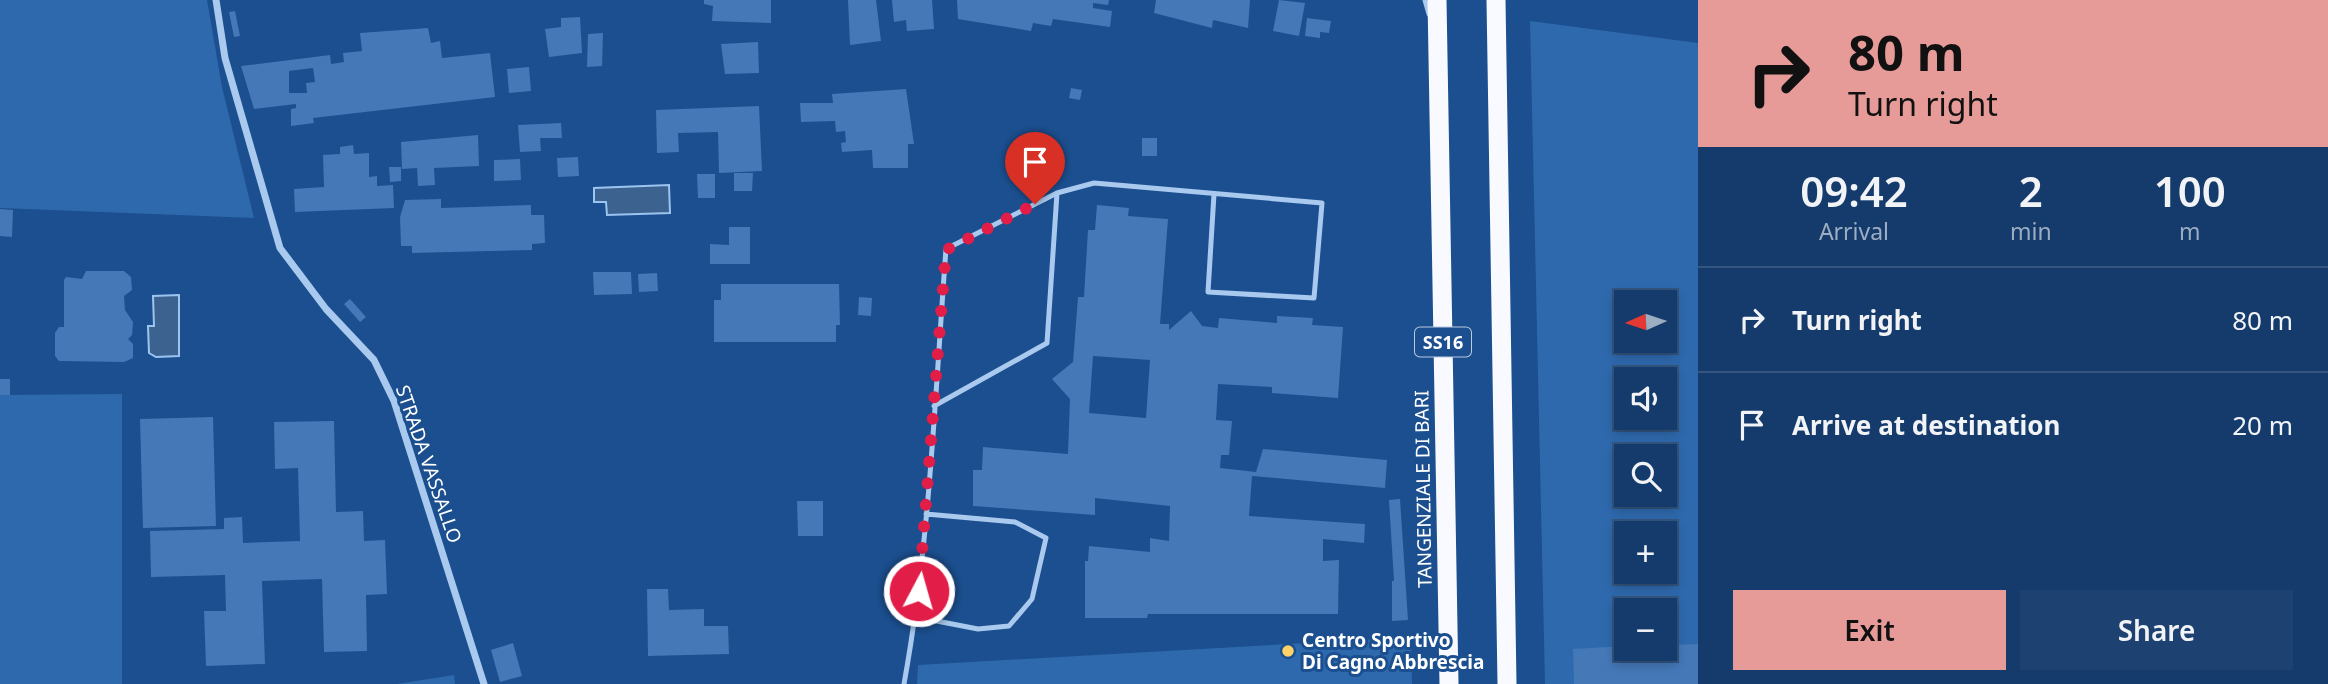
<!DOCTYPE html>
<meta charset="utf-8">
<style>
body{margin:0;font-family:"Noto Sans",sans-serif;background:#1d4271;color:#f1f3f6;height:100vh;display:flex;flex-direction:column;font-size:26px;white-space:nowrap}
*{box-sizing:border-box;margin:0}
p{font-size:23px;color:#9dadc1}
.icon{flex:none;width:38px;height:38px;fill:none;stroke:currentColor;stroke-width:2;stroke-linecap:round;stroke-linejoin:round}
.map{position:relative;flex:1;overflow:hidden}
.side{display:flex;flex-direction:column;background:#143b6b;width:630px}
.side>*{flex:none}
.top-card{background:#e69b98;color:#111;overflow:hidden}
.needle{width:46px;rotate:267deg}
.fabs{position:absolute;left:1614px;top:290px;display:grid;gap:14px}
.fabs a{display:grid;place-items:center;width:63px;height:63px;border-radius:0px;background:#143b6b;box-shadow:0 4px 10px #0003,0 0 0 2px #33557e;font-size:35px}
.pin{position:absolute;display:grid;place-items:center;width:60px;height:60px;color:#fff;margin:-72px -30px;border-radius:50% 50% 50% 0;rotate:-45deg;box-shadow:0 0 7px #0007}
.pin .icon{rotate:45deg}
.me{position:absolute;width:77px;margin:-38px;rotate:6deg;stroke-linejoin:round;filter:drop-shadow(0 0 5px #0008)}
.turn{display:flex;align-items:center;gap:24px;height:147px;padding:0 35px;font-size:32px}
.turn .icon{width:91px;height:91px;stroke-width:2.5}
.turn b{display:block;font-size:49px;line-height:60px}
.eta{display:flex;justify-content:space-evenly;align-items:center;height:119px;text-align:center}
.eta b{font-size:42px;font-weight:600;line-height:49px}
.action{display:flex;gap:14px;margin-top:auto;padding:14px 35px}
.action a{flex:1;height:80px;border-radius:0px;background:#e69b98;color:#111;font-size:28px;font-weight:600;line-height:80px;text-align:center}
.action a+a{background:#1d4271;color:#f1f3f6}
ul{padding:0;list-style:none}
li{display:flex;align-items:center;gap:21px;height:105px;padding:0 35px;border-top:2px solid #33557e}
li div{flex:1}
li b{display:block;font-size:26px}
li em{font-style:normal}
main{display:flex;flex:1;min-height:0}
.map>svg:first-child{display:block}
</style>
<main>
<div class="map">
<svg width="1698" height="684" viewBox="0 0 1698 684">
<rect width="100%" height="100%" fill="#1b4f8f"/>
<!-- green -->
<path fill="#2e69ad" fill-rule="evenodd" d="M0 0H207L222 87 254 218 0 208Z
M1530 21 1698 43V684H1545ZM1626 303H1664V341H1626ZM1626 380H1664V418H1626ZM1626 457H1664V495H1626ZM1626 534H1664V572H1626ZM1626 611H1664V649H1626Z
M122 394V684H0V395Z
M1411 637 1412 684H917L918 665Z
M454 675 455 684H397Z"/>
<!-- water -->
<path fill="#3c6290" stroke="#9cc4f0" stroke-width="2" d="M669 185 670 213 607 215 606 202H594V188Z
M179 295V356L156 357 149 353 148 326H154L153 296Z"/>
<!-- building -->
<path fill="#4478b7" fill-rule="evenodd" d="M704 0H771V23L712 21 713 6 704 4Z
M848 0H876L881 41 850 45Z
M892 0H932L934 29 907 31 906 20 894 22Z
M957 0H1109L1108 5 1093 3V8L1112 11 1110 27 1053 19 1051 26 1033 23 1031 31 958 19Z
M1156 0H1250L1248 28 1213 20 1212 28 1154 13Z
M1279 0 1305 3 1299 36 1273 31Z
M235 11 240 36 234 37 229 12Z
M580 17 582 53 549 57 545 29 561 27V18Z
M1307 18 1331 21 1329 33 1320 32V38L1305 36Z
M428 28 431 43 440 41 442 58 490 53 495 97 313 118 314 123 291 126V109L296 108V104L254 109 241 66 330 55 331 64 344 62 343 53 362 51 360 33ZM313 68 315 82 306 83 307 93H289V71Z
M603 33 602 66 587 67 588 34Z
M758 42 759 73 725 74 721 44Z
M529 67 531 91 509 93 507 69Z
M1071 88 1082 90 1080 100 1069 98Z
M906 89 914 144H908V168H873L872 150 842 152 841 143 846 142 845 131 836 132 835 121 801 122 800 103H833L832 94Z
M759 106 762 171 719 173 718 132 678 133 679 152 657 153 656 110Z
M561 123 562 138H540L541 151 520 152 518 125Z
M478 135 479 166 434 168 435 185 418 186 417 168 402 169 401 142Z
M1142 138H1157V156H1142Z
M353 145 354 154 369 153V177L377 176V186L393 185 394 208 295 212 294 189 324 187 323 155 340 154V147Z
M578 157 579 176 558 177 557 158Z
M520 159 521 180 494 181V160Z
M389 167H401V181L390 182Z
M734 173H753L752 191H734Z
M697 174H715V198H698Z
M441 199V208L531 205V215H544L545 243 532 244V250L412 253V246H401L400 217 405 200Z
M1097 205 1129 208 1128 216 1168 219 1160 324H1169V330L1191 311 1202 326 1218 328 1219 318 1277 323V316L1313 318 1312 325 1343 327 1338 398 1272 393V387L1218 384 1216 420 1232 421 1229 455H1221L1220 468 1256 472 1263 449 1387 460 1385 488 1252 476 1249 516 1365 524 1364 543 1323 539V561L1339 560 1338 614H1148L1147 618H1085V561H1088L1089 546 1150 552V538L1169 541 1170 506 1095 498V515L973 506V470H982L983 447 1068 454 1070 399 1052 379 1073 362 1078 297H1084L1088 230H1095ZM1093 356 1150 360 1146 418 1089 413Z
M0 209 13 210 12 237 0 236Z
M729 227H750V264H710V244L729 245Z
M86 271H124L131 277 132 290 124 296 125 310 133 322 132 335 128 339 133 344V358L124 362 59 361 55 356V333L59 327H64V280L66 277 82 279Z
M593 272H631L632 294 594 295Z
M657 273 658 291 639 292 638 274Z
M721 284H839L840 325H836V342H714V300H721Z
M859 297 872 298 871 316 858 315Z
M350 299 366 317 360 322 344 304Z
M0 379H10V395H0Z
M213 417 216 526 143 528 140 419Z
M334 421 336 512 363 511 364 541 385 540 387 594 366 595 367 651 324 652 322 579 262 581 265 664 206 666 204 611H226L225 575 151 577 150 531 224 529V518L242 517 243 543 300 541 298 468 275 469 274 422Z
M1400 499 1408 620 1392 621V581H1394L1389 500Z
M797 501H823V536H798Z
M647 589H668L669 610 704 609V626H728L729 654 648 656Z
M513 643 522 676 500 682 491 650Z
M1698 644V684H1574L1573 649 1626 646V649H1664V645Z"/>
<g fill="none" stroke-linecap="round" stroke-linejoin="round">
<!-- service -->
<path stroke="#a9c9ee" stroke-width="5" d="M1425 0 1429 14
M934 406 1047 343 1057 193
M916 617 978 629 1009 626 1032 599 1046 538 1015 522 926 514
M904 684C930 541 935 394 946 249L1057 193 1094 183 1322 203 1314 298 1208 292 1214 194"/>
<!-- minor -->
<path stroke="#a9c9ee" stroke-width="7" d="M216 0 225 58 280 248 326 309 374 360 394 401 484 684"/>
<!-- trunk -->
<path stroke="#f8faff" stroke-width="19" d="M1437 0 1449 684
M1496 0 1507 684"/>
</g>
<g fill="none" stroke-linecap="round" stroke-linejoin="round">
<!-- route -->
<path stroke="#e11d48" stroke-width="12" stroke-dasharray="0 21.6" d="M919 591 946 250 1035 204"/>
</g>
<!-- markers -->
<circle fill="#ffd166" stroke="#1b4f8f" stroke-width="2.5" cx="1288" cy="651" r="7"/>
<g text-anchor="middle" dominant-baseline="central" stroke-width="6" stroke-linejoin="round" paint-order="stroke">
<!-- shield labels -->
<rect fill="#1b4f8f" stroke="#bbcadd" stroke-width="2" x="1415" y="327.5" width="56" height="29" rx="5"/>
<g font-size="18" font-weight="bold" fill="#fff">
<text x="1443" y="342">SS16</text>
</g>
<!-- street labels -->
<g font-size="19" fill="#fff" stroke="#1b4f8f">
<text transform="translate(429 464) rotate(71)">STRADA VASSALLO</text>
<text transform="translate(1423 489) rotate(-91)">TANGENZIALE DI BARI</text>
</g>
<!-- poi labels -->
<g font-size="19" font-weight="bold" fill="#fff" stroke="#1b4f8f" text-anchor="start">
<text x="1302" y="640">Centro Sportivo<tspan x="1302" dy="22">Di Cagno Abbrescia</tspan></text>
</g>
</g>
</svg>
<div class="fabs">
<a><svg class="needle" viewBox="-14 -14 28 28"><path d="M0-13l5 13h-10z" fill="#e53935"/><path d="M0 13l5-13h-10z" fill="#9dadc1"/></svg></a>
<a><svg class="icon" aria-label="sound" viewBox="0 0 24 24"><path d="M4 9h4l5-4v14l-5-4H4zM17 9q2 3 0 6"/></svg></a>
<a><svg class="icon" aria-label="search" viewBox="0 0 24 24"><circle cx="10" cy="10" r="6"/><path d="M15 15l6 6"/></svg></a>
<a>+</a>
<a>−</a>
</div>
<div class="pin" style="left:1035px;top:204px;background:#d93025"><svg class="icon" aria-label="arrive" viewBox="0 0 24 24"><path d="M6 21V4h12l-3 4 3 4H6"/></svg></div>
<svg class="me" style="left:919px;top:591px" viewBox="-20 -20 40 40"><circle r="17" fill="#e11d48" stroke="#fff" stroke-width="3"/><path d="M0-11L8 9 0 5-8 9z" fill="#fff"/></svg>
</div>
<section class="side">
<div class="top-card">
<div class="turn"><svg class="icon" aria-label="right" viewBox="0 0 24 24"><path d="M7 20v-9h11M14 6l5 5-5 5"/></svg><div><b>80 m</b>Turn right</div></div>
</div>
<div class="eta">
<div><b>09:42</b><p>Arrival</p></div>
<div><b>2</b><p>min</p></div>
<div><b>100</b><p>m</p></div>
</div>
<ul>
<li><svg class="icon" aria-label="right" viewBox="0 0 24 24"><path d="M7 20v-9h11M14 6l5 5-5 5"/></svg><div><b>Turn right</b></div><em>80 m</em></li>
<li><svg class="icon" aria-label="arrive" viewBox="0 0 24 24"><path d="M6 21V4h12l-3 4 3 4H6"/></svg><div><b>Arrive at destination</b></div><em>20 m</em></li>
</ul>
<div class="action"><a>Exit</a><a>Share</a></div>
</section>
</main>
